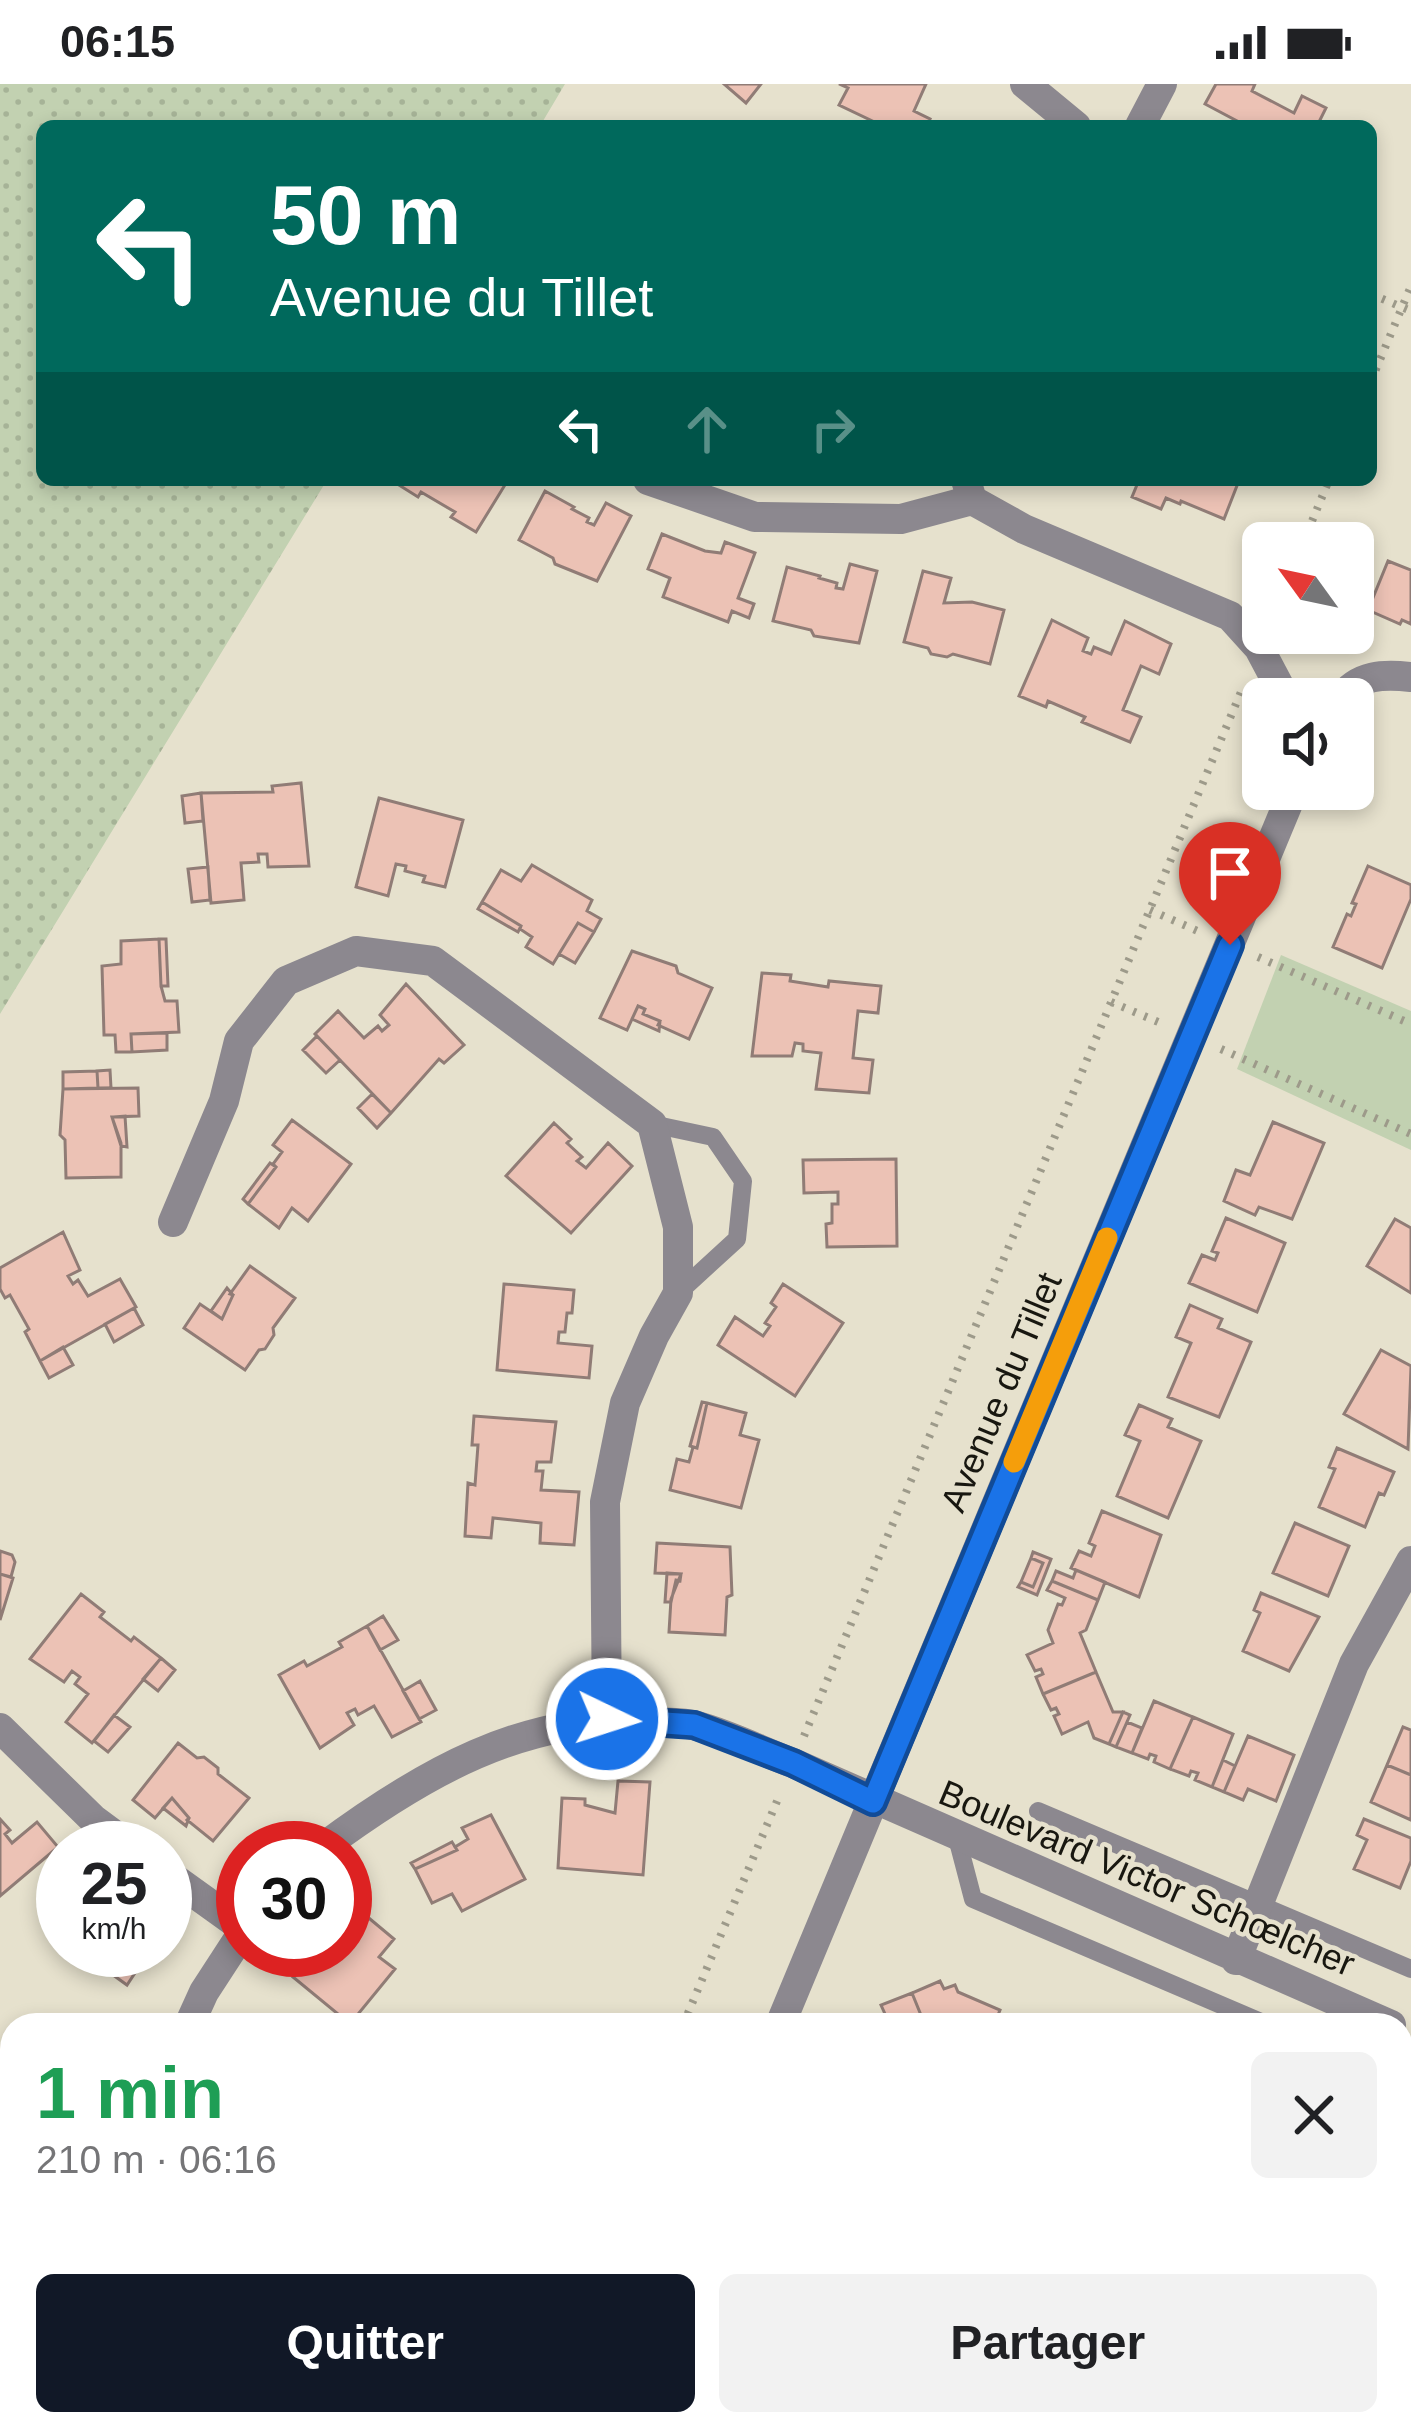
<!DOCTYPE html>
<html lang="fr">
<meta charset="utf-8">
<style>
body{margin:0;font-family:Helvetica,sans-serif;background:#f2f2f2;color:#202124;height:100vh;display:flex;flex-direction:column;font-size:45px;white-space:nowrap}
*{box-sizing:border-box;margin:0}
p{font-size:39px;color:#757577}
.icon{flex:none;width:66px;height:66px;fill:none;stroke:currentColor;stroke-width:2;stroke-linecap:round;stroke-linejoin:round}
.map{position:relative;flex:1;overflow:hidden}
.drawer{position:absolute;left:0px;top:1929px;width:1413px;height:423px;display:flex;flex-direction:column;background:#fff;border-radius:36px 36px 0 0;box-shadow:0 6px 18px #0003}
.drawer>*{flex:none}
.guide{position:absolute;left:36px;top:36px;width:1341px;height:366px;border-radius:18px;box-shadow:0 6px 18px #0003;background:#00695c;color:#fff;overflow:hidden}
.needle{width:78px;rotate:303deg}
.tools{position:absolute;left:1242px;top:438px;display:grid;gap:24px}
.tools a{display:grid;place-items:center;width:132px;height:132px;border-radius:18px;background:#fff;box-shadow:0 6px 18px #0003;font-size:60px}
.speed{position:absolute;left:36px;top:1737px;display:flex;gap:24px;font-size:60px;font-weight:700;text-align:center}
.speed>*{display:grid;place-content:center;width:156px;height:156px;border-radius:50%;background:#fff;box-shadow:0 6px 18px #0003;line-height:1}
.speed small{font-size:30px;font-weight:400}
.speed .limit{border:18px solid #d22;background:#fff;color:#111}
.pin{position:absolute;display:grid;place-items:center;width:102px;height:102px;color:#fff;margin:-123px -51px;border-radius:50% 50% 50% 0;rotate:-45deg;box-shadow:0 0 12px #0007}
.pin .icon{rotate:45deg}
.me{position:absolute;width:132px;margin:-66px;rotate:94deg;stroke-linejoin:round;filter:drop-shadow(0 0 9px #0008)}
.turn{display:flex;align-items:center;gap:42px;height:252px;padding:0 36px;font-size:54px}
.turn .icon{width:156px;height:156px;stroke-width:2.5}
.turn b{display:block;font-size:84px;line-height:102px}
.lanes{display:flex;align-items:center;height:114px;padding:0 36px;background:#0003;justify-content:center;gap:60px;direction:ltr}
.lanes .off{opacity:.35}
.round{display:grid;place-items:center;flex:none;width:126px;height:126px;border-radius:18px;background:#f2f2f2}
.summary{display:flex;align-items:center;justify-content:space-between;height:204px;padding:0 36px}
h1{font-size:72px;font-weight:700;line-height:90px;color:#1e9e55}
.action{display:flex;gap:24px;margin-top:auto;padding:24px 36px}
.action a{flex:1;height:138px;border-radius:18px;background:#111827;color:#fff;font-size:48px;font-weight:700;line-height:138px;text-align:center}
.action a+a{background:#f2f2f2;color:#202124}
.status{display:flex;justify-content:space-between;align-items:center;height:84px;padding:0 60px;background:#fff;direction:ltr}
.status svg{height:33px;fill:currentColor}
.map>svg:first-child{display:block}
</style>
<div class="status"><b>06:15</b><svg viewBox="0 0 49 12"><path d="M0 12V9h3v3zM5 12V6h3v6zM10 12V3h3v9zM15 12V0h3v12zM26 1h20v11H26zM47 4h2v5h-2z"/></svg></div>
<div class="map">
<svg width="1411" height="2350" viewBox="0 0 1411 2350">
<defs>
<pattern id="grass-dots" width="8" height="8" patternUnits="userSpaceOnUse" patternTransform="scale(3)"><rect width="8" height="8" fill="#c2d1b1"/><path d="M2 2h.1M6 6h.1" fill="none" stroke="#a6b397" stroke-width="1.8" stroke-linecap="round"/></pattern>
</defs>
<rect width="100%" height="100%" fill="#e6e1cd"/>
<!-- grass -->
<path fill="url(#grass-dots)" d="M0 0H565L540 42H42V396H327L0 930Z"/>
<!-- park -->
<path fill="#c2d1b1" d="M1281 871 1411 927V1066L1237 985Z"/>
<!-- building -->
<path fill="#ecc2b5" stroke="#907c76" stroke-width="3" d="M724 0H761L746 19Z
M839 0H926L914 27 930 35 926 42H883L839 21 848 4Z
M1216 0H1255L1252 7 1294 29 1302 12 1326 24 1317 42H1235L1237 37 1205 20Z
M391 396H508L476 448 451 433 455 428 421 408 418 413Z
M1139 396H1230L1238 399 1224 435 1181 417 1180 420 1166 414 1161 425 1132 413Z
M545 407 574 423 572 425 589 434 587 438 594 441 606 419 631 432 597 497 555 480 553 474 519 456Z
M662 450 705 467 721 469 725 458 755 469 738 514 754 520 749 534 732 527 728 538 663 513 670 494 648 485Z
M1388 477 1411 486V540L1402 536 1400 540 1368 526Z
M850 480 877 487 859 559 814 552 811 546 773 537 787 483 820 492 819 494 837 499 836 504 843 505Z
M923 487 951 494 944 519 972 518 1004 526 990 580 953 570 947 573 931 570 928 564 904 558Z
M1052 536 1088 554 1083 567 1091 570 1094 563 1111 570 1125 537 1171 560 1159 590 1141 582 1123 626 1141 633 1130 658 1082 638 1085 633 1048 617 1046 623 1019 612Z
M301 699 309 782 268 783 267 770H258L259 778 241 779 244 816 211 819 201 709 273 708 272 702Z
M201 709 203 737 185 739 182 712Z
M379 714 463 736 445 803 423 798 425 792 405 787 406 782 396 780 388 812 356 803Z
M532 781 592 816 587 827 601 835 594 848 578 839 553 880 526 863 532 853 520 845 521 842 482 818 501 786 521 797Z
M1368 782 1411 801V815L1382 884 1333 863 1347 830 1351 832 1356 820 1352 819Z
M208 783 210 816 192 818 188 785Z
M482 818 521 842 518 848 478 825Z
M578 839 594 848 575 879 559 870Z
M159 855H166L168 902H161Z
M159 855 161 902 165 917H177L179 948 131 950 132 968H116L115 951H104L102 882 121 880V857Z
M632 867 676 882 678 889 712 904 689 955 658 941 660 937 643 930 645 925 638 922 627 946 600 934Z
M762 889 791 891 790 897 828 903 829 897 881 902 878 929 858 927 853 974 873 976 869 1009 816 1005 821 969 803 967V960L795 959 792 972H752Z
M406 900 464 961 444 979 439 975 391 1029 315 950 338 927 364 954 378 942 382 947 389 941 380 931Z
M638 922 645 925 643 930 660 937 659 947 632 935Z
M167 949V966L132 968 131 950Z
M317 952 340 976 326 989 303 966Z
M110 986 111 1004H98L97 987Z
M97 987 98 1004 63 1005V988Z
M138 1004 139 1032 112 1033 121 1059V1093L66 1094 65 1056 60 1051 63 1005Z
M372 1010 391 1029 377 1044 358 1024Z
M125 1032 127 1063 121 1062 112 1033Z
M292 1036 351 1080 308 1137 292 1124 279 1144 248 1120 276 1083 273 1080 282 1068 273 1061Z
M1273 1038 1324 1059 1292 1135 1259 1123 1255 1131 1224 1117 1236 1086 1250 1091Z
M554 1039 571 1055 567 1059 582 1073 577 1077 586 1084 608 1059 632 1082 571 1149 506 1092Z
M896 1075 897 1162 827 1163 826 1140 832 1139V1120H838V1108L804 1109 803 1076Z
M270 1079 276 1083 248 1120 243 1115Z
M1226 1134 1285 1159 1257 1228 1189 1199 1202 1171 1215 1176 1218 1169 1212 1167Z
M1395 1135 1411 1144V1209L1367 1182Z
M63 1148 80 1186 68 1192 73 1200 78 1196 88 1212 120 1195 136 1223 40 1277 25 1248 29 1245 10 1211 5 1214 0 1205V1184Z
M250 1182 295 1214 273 1244 274 1251 265 1265 259 1266 245 1286 184 1244 200 1220 222 1235 233 1211 230 1210Z
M504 1200 574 1206 572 1229H567L565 1248H559L558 1259 592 1262 589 1294 497 1286Z
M783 1200 843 1239 795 1312 718 1261 735 1233 763 1252 770 1242 765 1239 776 1223 771 1219Z
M227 1204 233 1211 222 1235 211 1227Z
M1190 1221 1222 1235 1218 1244 1251 1258 1219 1333 1168 1313 1191 1259 1176 1253Z
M134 1224 143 1241 114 1258 105 1240Z
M63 1263 73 1281 49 1294 40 1277Z
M1381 1266 1411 1282 1408 1365 1344 1330Z
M702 1318 707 1319 697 1364 690 1362Z
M707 1319 746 1329 740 1351 759 1356 741 1424 670 1406 677 1375 689 1378 693 1363 697 1364Z
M1139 1321 1172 1335 1168 1343 1201 1357 1168 1434 1117 1412 1140 1357 1125 1351Z
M474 1332 556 1338 551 1378H537L536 1387H543L541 1406 579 1408 574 1461 540 1459 541 1439 493 1434 491 1454 465 1452 468 1399 475 1401 478 1361H472Z
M1337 1364 1394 1388 1384 1411 1379 1409 1365 1443 1319 1423 1335 1385 1329 1383Z
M1102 1427 1161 1451 1139 1513 1071 1484 1079 1467 1091 1472 1095 1462 1089 1459Z
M1295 1439 1349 1462 1328 1512 1273 1489Z
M657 1459 730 1463 732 1511 727 1513 725 1551 669 1548 671 1515 681 1490 655 1489Z
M0 1467 12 1471 15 1478 11 1493 0 1490Z
M1033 1468 1051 1475 1037 1511 1018 1503 1021 1498 1033 1503 1043 1479 1031 1474Z
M1031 1474 1043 1479 1033 1503 1021 1498Z
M1076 1486 1105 1498 1098 1516 1052 1497 1056 1487 1073 1494Z
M667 1489 681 1490 680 1497 676 1496 671 1518H665Z
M0 1490 13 1494 0 1536Z
M1052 1497 1098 1516 1086 1546 1080 1549 1096 1588 1043 1610 1036 1593 1043 1590 1041 1585 1035 1587 1027 1571 1053 1559 1048 1546 1058 1520 1062 1521 1065 1514 1047 1506Z
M1261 1509 1319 1533 1289 1587 1243 1567 1260 1529 1254 1526Z
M81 1510 104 1528 100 1533 131 1557 134 1553 161 1574 92 1659 66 1638 88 1610 75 1600 80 1593 72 1587 64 1598 30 1575Z
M383 1532 398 1556 380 1566 367 1542Z
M367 1542 421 1638 392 1653 374 1622 358 1631 355 1625 347 1629 354 1641 320 1664 279 1591 304 1577 307 1582 342 1563 339 1558Z
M161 1574 175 1586 158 1607 143 1595Z
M1096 1588 1113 1628H1123L1109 1660 1094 1654 1088 1638 1062 1650 1054 1632 1059 1630 1056 1624 1051 1626 1043 1610Z
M420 1597 436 1626 419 1635 403 1607Z
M1154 1617 1193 1633 1170 1685 1154 1678 1156 1672 1150 1670 1148 1675 1132 1669Z
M1123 1628 1130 1631 1116 1663 1109 1660Z
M114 1631 130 1643 108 1668 94 1657Z
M1193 1633 1233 1650 1212 1703 1195 1696 1198 1689 1191 1687 1189 1692 1170 1685Z
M1127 1638 1142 1644 1132 1669 1116 1663Z
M1403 1643 1411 1646V1691L1387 1681Z
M1248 1652 1294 1671 1276 1717 1248 1705 1243 1716 1224 1708Z
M178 1659 197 1674 204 1673 218 1684V1690L249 1714 213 1757 187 1736 189 1734 172 1714 155 1734 133 1716Z
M1223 1676 1235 1682 1224 1708 1212 1703Z
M1387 1681 1411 1691V1736L1371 1718Z
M618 1697 650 1698 643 1791 558 1784 562 1714 585 1715V1721L615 1729Z
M172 1714 189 1734 186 1742 163 1724Z
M491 1731 525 1795 462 1827 452 1810 432 1819 415 1785 457 1766 455 1763 468 1755 462 1744Z
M0 1735 10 1746 5 1750 12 1759 37 1738 58 1763 0 1812Z
M1364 1735 1411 1754V1777L1400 1804 1354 1785 1367 1756 1357 1751Z
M452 1758 457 1766 415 1785 411 1779Z
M364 1830 394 1855 379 1873 395 1885 350 1940 293 1893 314 1869 323 1877 331 1866H345V1854Z
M75 1866H150L127 1901 95 1878 89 1880Z
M940 1897 944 1905 955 1901 958 1908 1000 1926 994 1941H970L967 1932 953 1941H925L912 1909Z
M912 1909 925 1941H877L875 1934 885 1930 881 1921Z
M1401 2084 1411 2089V2136L1401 2132Z
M2 2266 12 2273V2335L0 2331Z
M1406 2280 1411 2282V2328L1401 2324V2291Z
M25 2340H59L53 2350H19Z
M224 2340H281L284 2350H226Z
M719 2340H769L765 2350H715Z
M1176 2340H1229L1225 2350H1172Z
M1381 2340H1394L1411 2350H1377Z"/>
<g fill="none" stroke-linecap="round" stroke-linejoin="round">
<!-- path -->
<path stroke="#9d9a8a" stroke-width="8" stroke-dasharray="3 9" stroke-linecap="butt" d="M1371 210 1411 227
M1371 297 1411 202
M1303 459 1329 396
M1150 826 1200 848
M1258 873 1411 940
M1111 918 1163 940
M1221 965 1411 1050
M804 1652 1243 603
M683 1941 780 1710
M512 2350 516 2340"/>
<!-- service -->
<path stroke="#8c888f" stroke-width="18" d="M652 1040 713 1053 743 1097 737 1155 678 1209
M1038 1727 1411 1885
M957 1754 973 1815 1268 1941
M1401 1998 1411 2002"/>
<!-- minor -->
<path stroke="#8c888f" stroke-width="30" d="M1025 0 1076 42
M1140 42 1162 0
M648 396 755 433 901 435 972 416
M966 396 972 416 1024 445 1230 532 1259 564 1286 615
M1341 615C1358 590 1384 590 1411 593
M173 1138 224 1017 239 957 286 897 356 867 433 877 652 1040 678 1143V1209L654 1252 625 1319 605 1418 607 1635
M0 1644 93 1735 132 1764
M322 1764C420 1691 525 1629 651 1638 666 1639 683 1638 697 1642 730 1651 761 1667 793 1679L1391 1941
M165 1788 243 1844
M1236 1876 1354 1580 1411 1477
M189 1941 204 1908 243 1848
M780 1941 1294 705
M154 2340 156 2350
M1003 2340 1018 2350
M610 2350 614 2340"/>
</g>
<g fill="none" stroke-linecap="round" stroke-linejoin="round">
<defs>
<path id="route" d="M607 1635 694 1641 793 1679 873 1718 1230 861"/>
</defs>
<!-- route casing -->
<use href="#route" stroke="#114b97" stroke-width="30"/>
<!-- route -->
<use href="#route" stroke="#1a73e8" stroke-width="21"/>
<!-- slow -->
<path stroke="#f59e0b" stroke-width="21" d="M1014 1378 1107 1154"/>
</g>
<g text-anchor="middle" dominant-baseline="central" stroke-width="9" stroke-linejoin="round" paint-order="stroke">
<!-- street labels -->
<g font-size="36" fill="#181710" stroke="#e6e1cd">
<text transform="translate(1001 1308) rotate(-67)">Avenue du Tillet</text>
<text transform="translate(1147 1794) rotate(23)">Boulevard Victor Schœlcher</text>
</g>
</g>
</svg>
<div class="tools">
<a><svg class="needle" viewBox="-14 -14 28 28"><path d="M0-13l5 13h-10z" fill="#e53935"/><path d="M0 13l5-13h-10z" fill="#757577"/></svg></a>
<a><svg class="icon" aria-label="sound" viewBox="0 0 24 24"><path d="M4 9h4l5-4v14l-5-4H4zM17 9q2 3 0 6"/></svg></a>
</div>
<div class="speed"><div>25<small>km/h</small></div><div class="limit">30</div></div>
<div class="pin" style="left:1230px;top:861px;background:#d93025"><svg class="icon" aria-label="arrive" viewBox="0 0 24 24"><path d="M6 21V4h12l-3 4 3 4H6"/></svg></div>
<svg class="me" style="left:607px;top:1635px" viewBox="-20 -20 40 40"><circle r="17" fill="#1a73e8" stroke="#fff" stroke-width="3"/><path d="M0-11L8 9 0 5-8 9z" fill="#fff"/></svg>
<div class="guide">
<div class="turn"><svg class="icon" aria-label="left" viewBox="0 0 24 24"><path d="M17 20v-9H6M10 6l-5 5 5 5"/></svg><div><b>50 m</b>Avenue du Tillet</div></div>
<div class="lanes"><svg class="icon" aria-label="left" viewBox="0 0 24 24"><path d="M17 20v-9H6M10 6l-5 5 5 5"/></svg><svg class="icon off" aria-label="ahead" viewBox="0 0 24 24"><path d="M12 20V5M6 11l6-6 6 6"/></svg><svg class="icon off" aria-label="right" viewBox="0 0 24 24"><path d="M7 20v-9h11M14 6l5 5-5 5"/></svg></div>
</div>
<section class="drawer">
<div class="summary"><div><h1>1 min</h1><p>210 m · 06:16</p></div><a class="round"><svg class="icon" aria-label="close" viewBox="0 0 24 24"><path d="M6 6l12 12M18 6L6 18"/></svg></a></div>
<div class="action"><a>Quitter</a><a>Partager</a></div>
</section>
</div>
